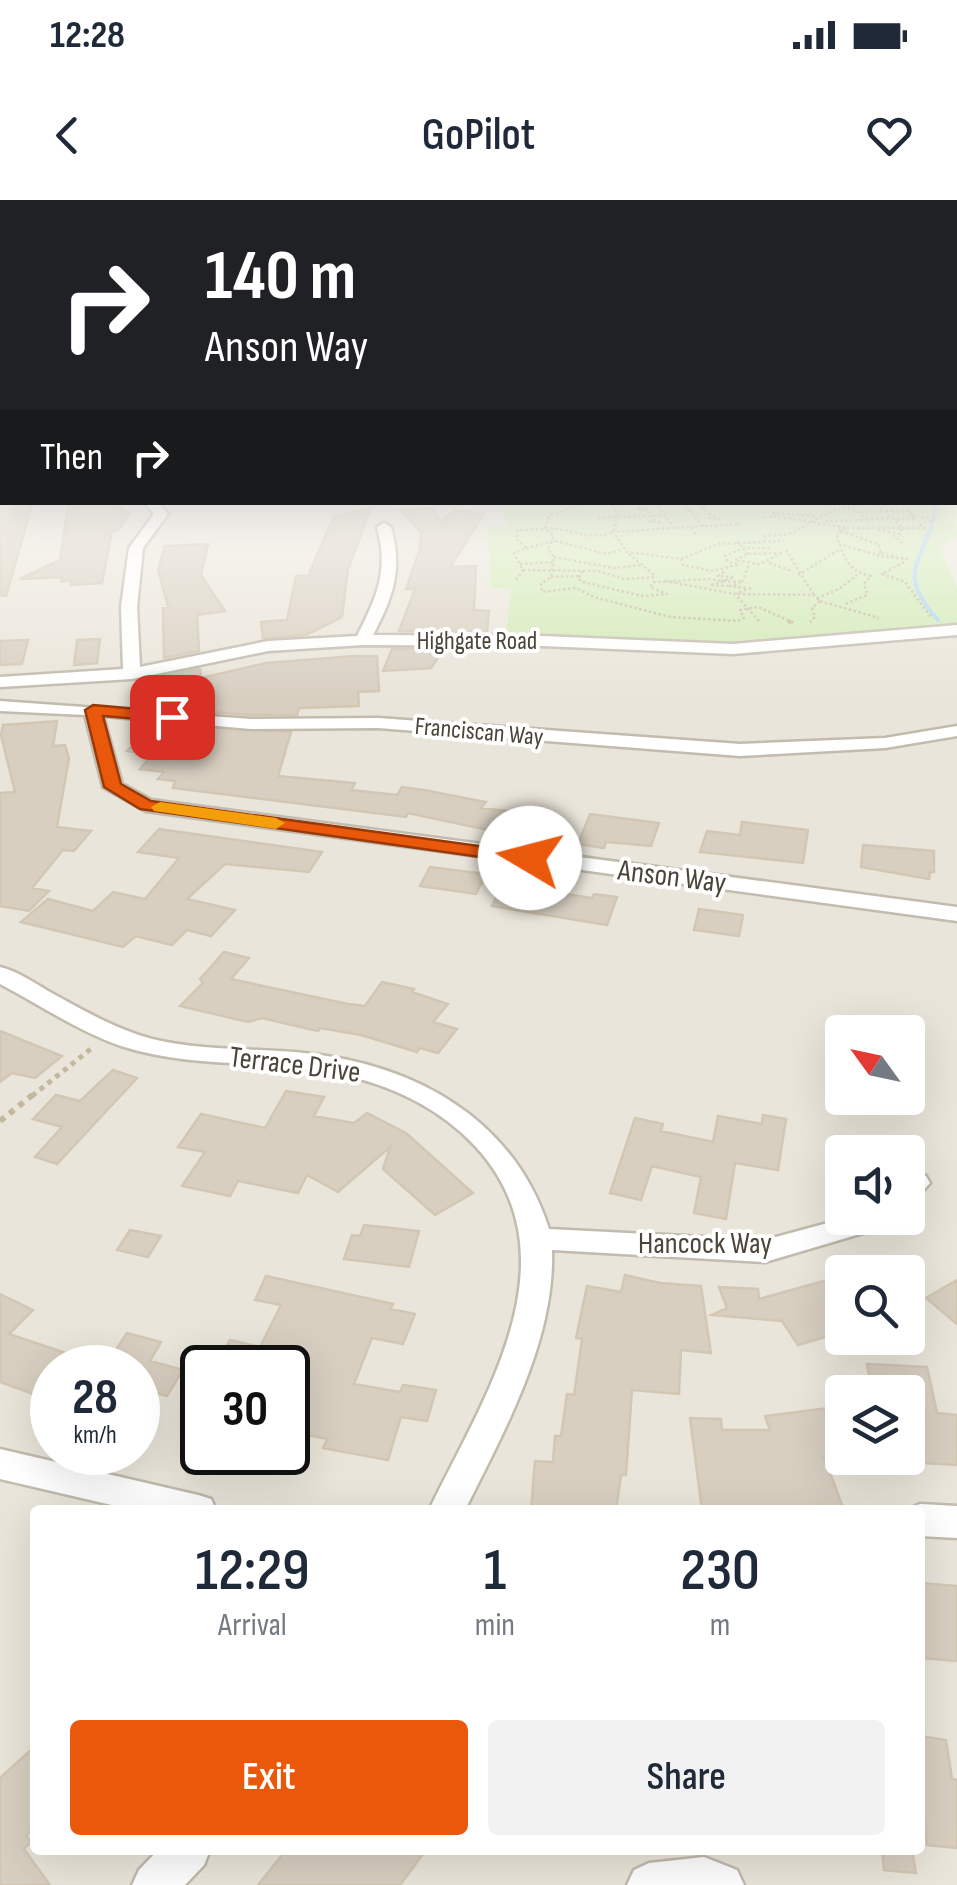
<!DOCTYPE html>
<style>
body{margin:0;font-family:"Sofia Sans Condensed",sans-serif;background:#f2f2f3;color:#1f2937;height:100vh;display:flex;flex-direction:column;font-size:38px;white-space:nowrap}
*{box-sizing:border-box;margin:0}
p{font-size:32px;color:#747a83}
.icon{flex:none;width:55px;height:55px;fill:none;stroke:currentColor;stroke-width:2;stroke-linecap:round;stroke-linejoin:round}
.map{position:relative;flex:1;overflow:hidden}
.panel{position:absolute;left:30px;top:1305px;width:895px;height:350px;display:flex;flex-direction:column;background:#fff;border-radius:10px;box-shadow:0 10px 40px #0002}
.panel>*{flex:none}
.top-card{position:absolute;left:0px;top:0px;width:958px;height:305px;box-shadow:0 10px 40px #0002;background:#202124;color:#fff;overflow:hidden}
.needle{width:65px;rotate:303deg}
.buttons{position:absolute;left:825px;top:815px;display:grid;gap:20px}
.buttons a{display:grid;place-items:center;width:100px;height:100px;border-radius:10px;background:#fff;box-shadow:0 10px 40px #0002;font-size:50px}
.speed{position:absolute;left:30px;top:1145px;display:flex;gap:20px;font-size:50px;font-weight:700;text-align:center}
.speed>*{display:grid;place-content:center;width:130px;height:130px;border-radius:50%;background:#fff;box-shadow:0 10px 40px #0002;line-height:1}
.speed small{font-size:25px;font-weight:400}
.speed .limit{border:5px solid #111;border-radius:15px;background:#fff;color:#111}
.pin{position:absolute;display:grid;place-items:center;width:85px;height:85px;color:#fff;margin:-42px;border-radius:20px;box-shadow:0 5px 15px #0006}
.me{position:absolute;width:110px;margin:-55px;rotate:278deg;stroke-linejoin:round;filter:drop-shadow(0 0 8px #0008)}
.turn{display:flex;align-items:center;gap:35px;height:210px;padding:0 40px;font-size:45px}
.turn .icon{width:130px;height:130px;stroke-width:2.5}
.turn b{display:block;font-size:70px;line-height:85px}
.then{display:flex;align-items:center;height:95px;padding:0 40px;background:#0003;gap:20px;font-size:38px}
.eta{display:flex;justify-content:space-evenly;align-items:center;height:170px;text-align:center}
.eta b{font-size:60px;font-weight:600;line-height:70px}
.action{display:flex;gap:20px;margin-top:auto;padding:20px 40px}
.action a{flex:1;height:115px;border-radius:10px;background:#ea580c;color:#fff;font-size:40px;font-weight:600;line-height:115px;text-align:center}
.action a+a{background:#f2f2f3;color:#1f2937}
.status{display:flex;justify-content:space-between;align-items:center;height:70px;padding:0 50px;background:#fff;direction:ltr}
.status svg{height:28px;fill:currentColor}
header{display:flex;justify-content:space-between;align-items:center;height:130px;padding:0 40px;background:#fff;font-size:45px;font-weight:600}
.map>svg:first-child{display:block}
</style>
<div class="status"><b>12:28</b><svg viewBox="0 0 49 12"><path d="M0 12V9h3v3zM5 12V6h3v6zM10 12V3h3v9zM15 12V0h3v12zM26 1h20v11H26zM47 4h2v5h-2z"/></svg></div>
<header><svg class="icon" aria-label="back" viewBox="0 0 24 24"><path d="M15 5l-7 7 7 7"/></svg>GoPilot<svg class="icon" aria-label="heart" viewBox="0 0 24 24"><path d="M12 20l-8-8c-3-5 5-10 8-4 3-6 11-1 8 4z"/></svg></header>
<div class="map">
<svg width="957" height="1685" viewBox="0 0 957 1685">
<rect width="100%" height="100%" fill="#f6f3ec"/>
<!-- residential -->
<path fill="#eae5da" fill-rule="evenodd" d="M0 263 2 302H955L957 263V1685H0ZM842 832H908V898H842ZM842 952H908V1018H842ZM842 1072H908V1138H842ZM52 1168H138V1252H52ZM202 1168H288V1252H202ZM842 1192H908V1258H842ZM35 1310H920V1650H35Z"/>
<!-- green -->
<path fill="#d2eab5" d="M955 269 957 337 939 348 957 387V426L732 445 506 436 511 389 491 387 487 326 508 325 502 303 955 302Z"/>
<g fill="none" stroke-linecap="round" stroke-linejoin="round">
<!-- stream -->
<path stroke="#a9d4f2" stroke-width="4" d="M930 302 936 309C925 363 893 369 938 420"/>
</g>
<!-- building -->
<path fill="#d8cfc1" stroke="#d3c7b4" stroke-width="2.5" d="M0 302H33L6 396 0 395Z
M88 302H115L129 314 119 330 112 331 102 383 71 385 72 381H61L62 377 20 379 60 360 68 306Z
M371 308 348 369 342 417 306 435 263 438 261 422 287 420 296 376H308L334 316Z
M434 308 440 322 455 310 484 314 450 367 476 366 474 410 489 411 487 432 399 431 415 389H406L420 349 421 332 400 310Z
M208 344 201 375 225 411 197 415 199 451 164 458 163 408 168 407 158 369 165 346Z
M100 439 97 463 74 465 77 440Z
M28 440 22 464 0 465V441Z
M392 449H444L431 468 383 471Z
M354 456H377L379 491 358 492 359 506 299 508 297 515H251L169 509 175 502H165L164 476 200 469 201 478 266 463Z
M57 521 53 546 65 545 69 558 57 627 91 631 74 651 63 650 32 688 49 691 29 711 0 706V593L15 592 1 535 3 525Z
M154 524 291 532 278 576 355 583 351 590 397 595 402 587 424 590 486 602 481 608 534 614 525 638 408 613 406 617 173 588 175 581 158 579 164 572 140 569 153 554 127 551Z
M590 614 659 623 651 646 606 642 604 648 578 644Z
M742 622 808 630 803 663 700 652 707 631 740 635Z
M159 629 322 652 309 672 225 664 187 699 235 710 211 736 187 730 172 745 136 736 123 747 21 722 48 699 93 711 113 692 145 699 179 658 138 652Z
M863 645 934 651V672H930L929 679 861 667Z
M430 667 486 674 476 694 420 686Z
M503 684 592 698 594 694 617 697 607 725 492 706Z
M699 709 743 715 739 736 694 730Z
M224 752 249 758 231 779 348 804 365 806 382 782 414 789 412 792 448 804 433 822 457 829 438 853 420 848 417 852 361 835 320 828 318 831 262 818 248 822 180 806 203 783 200 779Z
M0 831 62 856 35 878 12 873 0 882Z
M113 870 137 878 57 964 35 957 62 927 33 919 56 895 80 901Z
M286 891 324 897 314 916 354 923 367 913 406 933 473 993 435 1015 383 969 390 947 338 992 307 975 298 993 238 981 230 996 182 986 205 952 178 947 201 914 265 928Z
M763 915 786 919 778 970 735 963 726 1019 694 1013 701 977 652 966 641 1000 610 993 635 918 663 924 661 931 713 942 718 916 762 924Z
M364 1025 419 1031 409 1067 344 1059 352 1035 360 1036Z
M130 1030 161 1036 148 1057 117 1050Z
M625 1075 660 1083 701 1086 711 1153 681 1150 679 1194 632 1190 626 1275H621L616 1310H531L535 1261 553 1262 555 1236H561L567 1194 574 1195 582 1139 576 1138 587 1086 621 1092Z
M266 1076 393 1104 391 1109 415 1114 403 1144 372 1138 354 1184 400 1192 403 1185 436 1190 427 1221 401 1217 388 1260 323 1248 327 1239 288 1231V1168H215L230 1140 260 1147 281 1105 255 1100Z
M842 1076V1132L798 1145 782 1121 712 1115 727 1108 719 1087 758 1089 759 1099Z
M957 1080V1124L926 1098Z
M0 1094 33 1110 9 1134 98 1164V1168H52V1201L0 1182Z
M127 1133 161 1142 150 1161 183 1170 167 1196 153 1192 138 1217V1168H104Z
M867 1164 927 1167 937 1213 957 1215V1265L908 1262V1192H872Z
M836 1207 842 1222V1258L824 1257 844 1310H702L690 1218 721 1219 722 1230H770L765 1216Z
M920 1383 957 1386V1461L920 1458Z
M920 1536 946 1540 952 1579 957 1580V1648L927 1645 920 1588Z
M35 1546V1626L26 1636 31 1642 24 1649 50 1685H0V1578Z
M286 1650H426L400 1685H258Z
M882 1650H912L916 1673 884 1670Z"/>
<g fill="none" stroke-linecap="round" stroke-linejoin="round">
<defs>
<path id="street" d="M144 302H158L168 314 143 348 137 407 140 467 268 441 357 436C377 397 389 370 377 327L384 323 391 327C403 370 393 397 373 435L542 436 733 444 957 425V435L733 454 542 446 363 445 268 451 132 479 0 487V477L123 469 121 407 129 348 154 314Z
M0 501 251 519 378 518 740 544 885 538 957 526V536L885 548 740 556 378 528 251 529 103 516 122 584 151 600 957 707V721L146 611 103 587 85 515 0 511Z
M0 767C17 771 33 782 48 791 81 809 115 829 152 839 202 851 254 848 304 853 415 864 514 919 549 1029L765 1040 846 1018H883L870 1031 765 1062 552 1050C555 1141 504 1231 465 1310H429C482 1200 578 1059 476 947 440 908 390 884 338 874 266 859 192 869 121 846 78 831 40 805 0 784Z
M916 973 926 976 930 983 918 996 908 999V976Z
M0 1249 198 1295 211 1299 216 1310H133L0 1279Z
M920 1304 957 1306V1338L920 1336V1310H907Z
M158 1650H210L204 1665 185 1685H132L139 1670Z
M704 1657 737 1670 744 1685H627L634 1670 649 1663Z"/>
</defs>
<!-- street casing -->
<use href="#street" stroke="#c2bbae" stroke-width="5"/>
<!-- path-far3 -->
<path stroke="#c4b79f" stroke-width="2.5" stroke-dasharray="2.5 2.5" stroke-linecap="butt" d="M586 302 549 316 545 329 518 330 516 339 526 348 514 353 523 370 598 371 624 379 657 377
M623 302 613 306 618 317 613 332C584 342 573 327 545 329L554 336 548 349 554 357 551 377 541 384 542 392 576 388 594 397 670 417 738 421 744 418 740 410 758 407 794 423
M655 302 673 326
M682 302 704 327
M834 302 848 308 869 302
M587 304 609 302
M701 305 704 304H697L713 316
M704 307 719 302
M644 310 639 309H646L653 320
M886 311H908L916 319 891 318Z
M860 312 886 311 876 302
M772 313 815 316
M912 315 934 320 922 323
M713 316 719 319 710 318Z
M598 318 662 315
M764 318 774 316 847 328 839 330 879 345 881 353
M653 320 659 322H650Z
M866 320 890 318
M690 327 741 324
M847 328H924L919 323
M878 330 900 334 902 328 895 321H900
M841 331 837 337C844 358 848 371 871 376L864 384 867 395 845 404
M696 334 690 327 613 332 627 352 681 359 683 365 712 371 741 364
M893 335 904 345
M764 336C771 335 781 336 788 334 810 327 844 291 866 320L822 321
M737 341 748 354
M839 344 877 355
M526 348 555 341 607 354 622 349
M786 350 814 395
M782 353 759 364 735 360 748 354Z
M881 353 907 359 876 356Z
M629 354 655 376
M554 357 614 368 640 365
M681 359 718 344 784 341
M904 362 882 374 905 382 931 417
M769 363 792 371
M520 364 554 362
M737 364 728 362 725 356 743 348H771
M583 371 578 379 583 382 642 396 667 394 650 387 654 382 708 379
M724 372 718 376 734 377 723 381 742 382 730 386 748 388
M798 375 839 350
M551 377 580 376
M708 379 723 381 710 385 730 386
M516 380 523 370
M665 381 735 394 760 422
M742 382 749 364
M751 388 735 394 814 395 820 401 812 408 815 417 810 422
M817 398 839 389 857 375
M820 401 879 418"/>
<!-- path-far2 -->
<path stroke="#c4b79f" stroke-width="4" stroke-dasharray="4 4" stroke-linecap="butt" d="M788 421 795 424"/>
<!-- path-far1 -->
<path stroke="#c4b79f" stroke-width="5" stroke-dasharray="5 5" stroke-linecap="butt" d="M32 896 92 848"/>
<!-- path -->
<path stroke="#c4b79f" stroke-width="6" stroke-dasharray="6 6" stroke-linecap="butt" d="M0 921 35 893"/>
<!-- street -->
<use href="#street" fill="#fff" fill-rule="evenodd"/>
</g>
<!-- sky -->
<linearGradient id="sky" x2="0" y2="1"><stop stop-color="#8fc1ec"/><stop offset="0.53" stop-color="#fbfaf6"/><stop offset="1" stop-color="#fbfaf6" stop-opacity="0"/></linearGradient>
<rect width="957" height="499" fill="url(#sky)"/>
<!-- route -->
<path fill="#ea580c" stroke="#983908" stroke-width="2.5" d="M93 505 172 512 180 517 172 522 103 516 121 584 151 601 530 653 539 658 530 664 140 609 104 587 85 510Z"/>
<!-- slow -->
<path fill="#f59e0b" d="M160 602 276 618 285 623 276 629 154 611 151 607Z"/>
<g text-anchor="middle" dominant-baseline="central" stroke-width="8" stroke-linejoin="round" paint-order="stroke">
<!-- far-street labels -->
<g font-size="25" fill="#4b4439" stroke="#fff">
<text x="477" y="441">Highgate Road</text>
<text transform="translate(479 532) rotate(5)">Franciscan Way</text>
</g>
<!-- street labels -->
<g font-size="30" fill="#4b4439" stroke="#fff">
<text transform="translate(672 677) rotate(7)">Anson Way</text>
<text transform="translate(295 865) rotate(7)">Terrace Drive</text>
<text x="705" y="1044">Hancock Way</text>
</g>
</g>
</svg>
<div class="buttons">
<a><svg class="needle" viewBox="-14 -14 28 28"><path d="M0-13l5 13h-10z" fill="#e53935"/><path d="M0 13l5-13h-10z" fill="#747a83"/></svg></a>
<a><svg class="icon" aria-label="sound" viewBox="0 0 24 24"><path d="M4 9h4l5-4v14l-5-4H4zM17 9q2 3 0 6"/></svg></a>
<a><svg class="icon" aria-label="search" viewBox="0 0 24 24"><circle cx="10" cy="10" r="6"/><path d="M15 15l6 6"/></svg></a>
<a><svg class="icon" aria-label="layers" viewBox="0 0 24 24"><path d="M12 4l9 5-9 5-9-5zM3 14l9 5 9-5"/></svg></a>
</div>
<div class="speed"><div>28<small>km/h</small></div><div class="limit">30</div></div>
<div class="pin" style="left:172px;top:517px;background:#d93025"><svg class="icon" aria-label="arrive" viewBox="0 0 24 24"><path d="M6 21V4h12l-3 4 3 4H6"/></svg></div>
<svg class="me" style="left:530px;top:658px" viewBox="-20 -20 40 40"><circle r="19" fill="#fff"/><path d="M0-13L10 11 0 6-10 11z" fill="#ea580c"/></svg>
<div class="top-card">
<div class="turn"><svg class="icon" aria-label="right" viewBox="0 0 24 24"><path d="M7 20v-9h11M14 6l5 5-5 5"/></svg><div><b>140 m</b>Anson Way</div></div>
<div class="then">Then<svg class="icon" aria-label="right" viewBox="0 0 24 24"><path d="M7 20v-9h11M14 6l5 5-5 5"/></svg></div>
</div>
<section class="panel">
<div class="eta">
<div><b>12:29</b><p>Arrival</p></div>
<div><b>1</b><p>min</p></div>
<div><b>230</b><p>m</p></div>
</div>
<div class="action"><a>Exit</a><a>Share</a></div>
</section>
</div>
